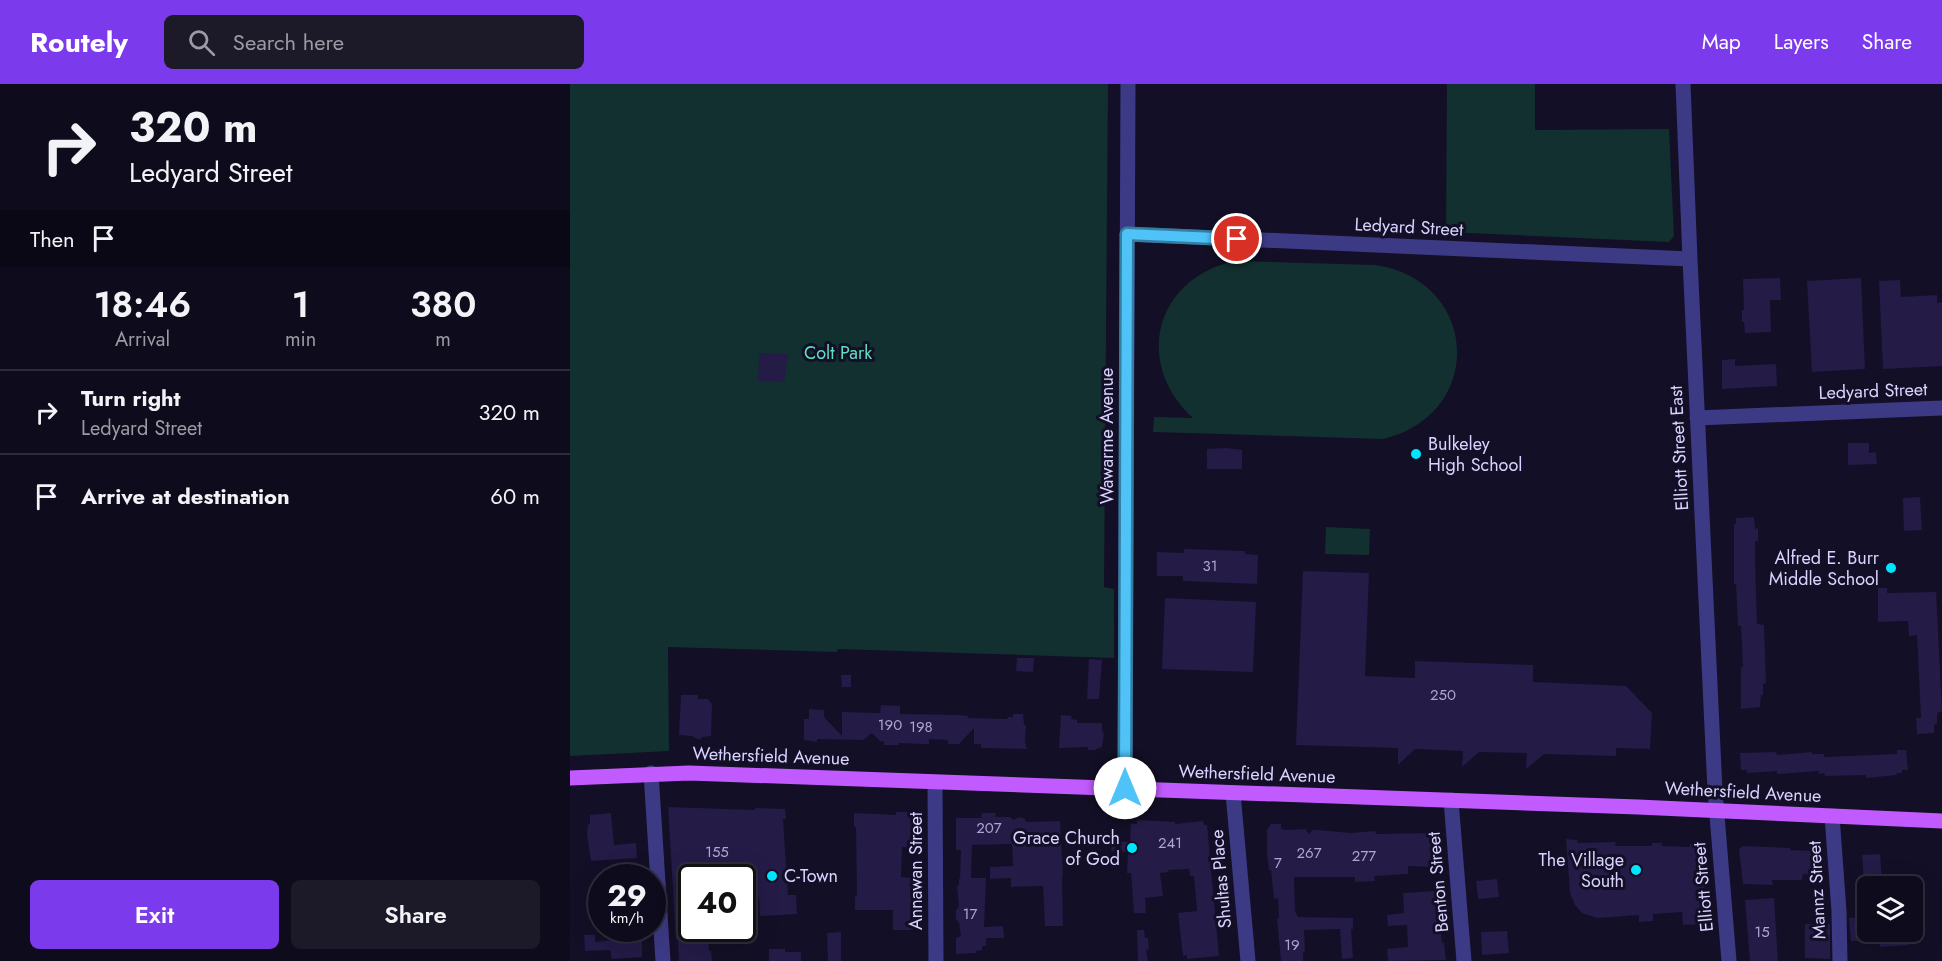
<!DOCTYPE html>
<style>
body{margin:0;font-family:Jost,sans-serif;background:#1c1929;color:#f1f3f6;height:100vh;display:flex;flex-direction:column;font-size:22px;white-space:nowrap}
*{box-sizing:border-box;margin:0}
p{font-size:20px;color:#9b9ba3}
.icon{flex:none;width:33px;height:33px;fill:none;stroke:currentColor;stroke-width:2;stroke-linecap:round;stroke-linejoin:round}
.map{position:relative;flex:1;overflow:hidden}
.side{display:flex;flex-direction:column;background:#0e0b1c;width:570px}
.side>*{flex:none}
.top-card{background:#0e0b1c;color:#f1f3f6;overflow:hidden}
.tools{position:absolute;left:1287px;top:792px;display:grid;gap:12px}
.tools a{display:grid;place-items:center;width:66px;height:66px;border-radius:9px;background:#0e0b1c;box-shadow:0 6px 24px #0002,0 0 0 2px #2e2b3b;font-size:30px}
.speed{position:absolute;left:18px;top:780px;display:flex;gap:12px;font-size:30px;font-weight:700;text-align:center}
.speed>*{display:grid;place-content:center;width:78px;height:78px;border-radius:50%;background:#0e0b1c;box-shadow:0 6px 24px #0002,0 0 0 2px #2e2b3b;line-height:1}
.speed small{font-size:15px;font-weight:400}
.speed .limit{border:3px solid #111;border-radius:9px;background:#fff;color:#111}
.pin{position:absolute;display:grid;place-items:center;width:51px;height:51px;color:#fff;margin:-26px;border:3px solid #fff;border-radius:50%;box-shadow:0 2px 6px #0007}
.me{position:absolute;width:66px;margin:-33px;rotate:0deg;stroke-linejoin:round;filter:drop-shadow(0 0 4px #0008)}
.turn{display:flex;align-items:center;gap:21px;height:126px;padding:0 30px;font-size:27px}
.turn .icon{width:78px;height:78px;stroke-width:2.5}
.turn b{display:block;font-size:42px;line-height:51px}
.then{display:flex;align-items:center;height:57px;padding:0 30px;background:#0003;gap:12px;font-size:22px}
.eta{display:flex;justify-content:space-evenly;align-items:center;height:102px;text-align:center}
.eta b{font-size:36px;font-weight:600;line-height:42px}
.primary-button{display:flex;gap:12px;margin-top:auto;padding:12px 30px}
.primary-button a{flex:1;height:69px;border-radius:9px;background:#7c3aed;color:#fff;font-size:24px;font-weight:600;line-height:69px;text-align:center}
.primary-button a+a{background:#1c1929;color:#f1f3f6}
ul{padding:0;list-style:none}
li{display:flex;align-items:center;gap:18px;height:84px;padding:0 30px;border-top:2px solid #2e2b3b}
li div{flex:1}
li b{display:block;font-size:22px}
li em{font-style:normal}
header{display:flex;align-items:center;gap:36px;box-sizing:border-box;height:84px;padding:0 30px;background:#7c3aed;color:#fff}
header strong{font-size:28px}
nav{display:flex;gap:33px;margin-inline-start:auto;font-size:21px}
.search{width:420px;height:54px;background:#1c1929;display:flex;align-items:center;gap:15px;box-sizing:border-box;padding:0 21px;border-radius:9px;color:#9b9ba3;font-size:22px}
main{display:flex;flex:1;min-height:0}
.map>svg:first-child{display:block}
</style>
<header>
<strong>Routely</strong>
<div class="search"><svg class="icon" aria-label="search" viewBox="0 0 24 24"><circle cx="10" cy="10" r="6"/><path d="M15 15l6 6"/></svg>Search here</div>
<nav><a>Map</a><a>Layers</a><a>Share</a></nav>
</header>
<main>
<section class="side">
<div class="top-card">
<div class="turn"><svg class="icon" aria-label="right" viewBox="0 0 24 24"><path d="M7 20v-9h11M14 6l5 5-5 5"/></svg><div><b>320 m</b>Ledyard Street</div></div>
<div class="then">Then<svg class="icon" aria-label="arrive" viewBox="0 0 24 24"><path d="M6 21V4h12l-3 4 3 4H6"/></svg></div>
</div>
<div class="eta">
<div><b>18:46</b><p>Arrival</p></div>
<div><b>1</b><p>min</p></div>
<div><b>380</b><p>m</p></div>
</div>
<ul>
<li><svg class="icon" aria-label="right" viewBox="0 0 24 24"><path d="M7 20v-9h11M14 6l5 5-5 5"/></svg><div><b>Turn right</b><p>Ledyard Street</p></div><em>320 m</em></li>
<li><svg class="icon" aria-label="arrive" viewBox="0 0 24 24"><path d="M6 21V4h12l-3 4 3 4H6"/></svg><div><b>Arrive at destination</b></div><em>60 m</em></li>
</ul>
<div class="primary-button"><a>Exit</a><a>Share</a></div>
</section>
<div class="map">
<svg width="1372" height="877" viewBox="0 0 1372 877">
<rect width="100%" height="100%" fill="#130f26"/>
<!-- green -->
<path fill="#12302f" d="M0 0H538L534 503 544 505V574L268 565 267 568 98 563 99 667 0 672Z
M877 0H965V46L1099 45 1104 152 1099 158 876 148Z
M665 177 805 181C910 196 916 331 813 355L583 348 584 333 623 334C563 279 585 194 665 177Z
M756 443 800 445 799 471 755 470Z"/>
<!-- building -->
<path fill="#241b47" d="M1210 194 1211 216H1200L1201 248 1175 249 1174 238H1172V226H1174L1173 195Z
M1291 194 1295 285 1242 288 1237 197Z
M1330 196 1331 213 1367 211V219L1372 218V282L1313 285 1309 197Z
M189 269 218 270 214 298 188 297Z
M1165 275V282L1206 280 1207 302 1152 305V276Z
M1278 359H1299V369L1306 368 1307 380 1278 381Z
M657 364 672 366V385H637V365Z
M1350 413 1352 446 1334 447 1333 414Z
M1183 433 1184 434 1185 445 1188 444V457H1185V474L1187 540 1194 541 1196 599 1193 600V611H1191L1190 623 1171 625V583H1173L1171 542H1168L1166 500H1164V440H1166V434Z
M614 465 675 467V470L688 471 687 500 613 497V492H587V468L614 469Z
M733 487 799 489 795 592 845 594V577L963 581V598L1056 602 1082 629 1080 665 1046 664V672L974 670 956 685 957 669 909 668 892 683 893 667 845 665 828 681V664L726 661Z
M1308 504H1317V509L1366 508 1372 627 1367 629V640L1364 641V649L1347 650 1346 634H1351L1347 551 1339 552 1338 537 1308 538Z
M595 514 686 518 683 588 592 585Z
M447 574H464L463 588 446 587Z
M519 575 532 576 529 615H517Z
M271 591H281V603H272Z
M111 611H128V615H138L142 620 141 652 132 653 130 656 122 652 109 651Z
M311 621 330 622V630L389 631 398 632V634L437 635 438 633H443V630H453L454 641H456L455 657 457 665 411 664V660H404V644L389 660H378V656L359 655V660H354L329 659V661H314V658L310 657 302 649 293 656 247 655V658L234 656V635H239V625L254 626V633L272 652V628L310 629Z
M491 631 502 632 501 635 507 636V639H532V647L534 650 532 663 524 666H518V663L489 664Z
M1327 666H1336L1338 686H1332V689H1326L1327 691 1296 694V691L1255 692 1254 689 1249 690V687L1207 690V687L1177 689V686H1171L1170 669 1206 668 1207 671 1242 668V670H1254V673L1325 670H1327Z
M98 723 185 726V724L215 725 216 735H213L218 811H226L227 830 190 832 189 813 172 812V794H122V847L133 848 134 853 138 852 139 867H141L142 877H109L108 856H106Z
M326 728H338V731H341V738H343L341 759H337V763H332L331 793 342 794V824H345V845L341 846H323V826H285V812H287L286 743H284V729L326 731Z
M41 729 44 761 66 759 67 774 21 777 17 751 18 740H20V731Z
M412 729H426L425 733H440L444 736 449 733 455 735 456 738 490 737 493 792H492L493 842H475L473 802 441 803V794L420 795V783L443 782 442 760 402 761 401 794H416L414 843 433 842 434 854H416V862H412V866L406 867V869L386 870V854L391 852 389 839 386 835V826L389 823 387 802H389V795H390L391 766H386V734H411Z
M567 736 605 738V740L633 737 634 741H637L649 872 617 875V871L613 872 608 829 627 827 624 792H620L619 785 598 786 599 788 590 789 593 812 575 814 576 829H564L561 789H557L558 768 541 767 542 757 560 758 561 740H567Z
M701 740H711V745L716 746 735 745 739 750 743 746H747L781 749 805 747 806 750 862 749 865 753 862 768V781L860 783 838 782V790L806 792H804L805 797 785 798V793H724L725 827 728 833 783 834V845H781L783 874 772 875 770 845 734 846 735 868H733V877H711L707 834H709L708 814 704 815 701 786H699L697 770V746Z
M996 755 1007 756 1008 759 1046 758 1045 762H1082V759H1092V762L1120 763V760H1131L1137 840 1113 841 1112 828 1083 830V837L1069 838V831L1027 834 1012 829 1005 821 1000 809Z
M1243 761 1250 773 1248 784 1245 785 1244 791 1233 790 1232 796H1202L1203 801 1173 800 1169 765 1173 762 1220 764V766L1240 767Z
M1310 770 1312 797 1294 798 1292 771Z
M927 795 929 813 908 815 906 797Z
M866 807 872 859H874L876 876 818 877 817 865 838 863 837 841 818 842 817 831 834 829 833 809Z
M1204 814 1208 877H1180L1175 816Z
M1298 833V848H1339V861L1310 863V857H1305V856L1281 857 1279 834Z
M1235 840H1260V875L1235 874Z
M567 846H574L575 854H578L579 865 576 866 578 877H568Z
M937 847 939 869 912 871 911 848Z
M271 848V877H258L257 849Z
M14 851H25V858L70 853V855H72V873L42 875 40 866 15 867Z
M199 865H215V868H231V877H199Z"/>
<g fill="none" stroke-linecap="round" stroke-linejoin="round">
<!-- minor -->
<path stroke="#3d3a85" stroke-width="15" d="M1113 0 1120 175 1145 707 1159 877
M557 150 1120 175
M1127 334 1372 324
M81 689 93 877
M365 698 366 877
M555 704 558 0
M663 709 678 877
M881 716 894 877
M1262 732 1269 827 1270 877"/>
<!-- major -->
<path stroke="#c25bff" stroke-width="15" d="M0 694 119 689 1068 723 1372 737"/>
</g>
<g fill="none" stroke-linecap="round" stroke-linejoin="round">
<defs>
<path id="route" d="M555 704 557 150 667 155"/>
</defs>
<!-- route casing -->
<use href="#route" stroke="#337fa1" stroke-width="15"/>
<!-- route -->
<use href="#route" stroke="#4fc3f7" stroke-width="10"/>
</g>
<!-- markers -->
<g fill="#00e5ff" stroke="#130f26" stroke-width="2">
<circle cx="846" cy="370" r="6"/>
<circle cx="1321" cy="484" r="6"/>
<circle cx="562" cy="764" r="6"/>
<circle cx="1066" cy="786" r="6"/>
<circle cx="202" cy="792" r="6"/>
</g>
<g text-anchor="middle" dominant-baseline="central" stroke-width="6" stroke-linejoin="round" paint-order="stroke">
<!-- number labels -->
<g font-size="15" fill="#aca6d1">
<text x="640" y="482">31</text>
<text x="873" y="611">250</text>
<text x="320" y="641">190</text>
<text x="351" y="643">198</text>
<text x="419" y="744">207</text>
<text x="600" y="759">241</text>
<text x="147" y="768">155</text>
<text x="739" y="769">267</text>
<text x="794" y="772">277</text>
<text x="708" y="779">7</text>
<text x="400" y="830">17</text>
<text x="1192" y="848">15</text>
<text x="722" y="861">19</text>
</g>
<!-- street labels -->
<g font-size="18" fill="#d9d4ff" stroke="#130f26">
<text transform="translate(839 143) rotate(3)">Ledyard Street</text>
<text transform="translate(1303 307) rotate(-2)">Ledyard Street</text>
<text transform="translate(537 352) rotate(-90)">Wawarme Avenue</text>
<text transform="translate(1109 364) rotate(-93)">Elliott Street East</text>
<text transform="translate(201 672) rotate(2)">Wethersfield Avenue</text>
<text transform="translate(687 690) rotate(2)">Wethersfield Avenue</text>
<text transform="translate(1173 708) rotate(3)">Wethersfield Avenue</text>
<text transform="translate(346 787) rotate(-90)">Annawan Street</text>
<text transform="translate(651 795) rotate(-95)">Shultas Place</text>
<text transform="translate(868 798) rotate(-95)">Benton Street</text>
<text transform="translate(1133 803) rotate(-95)">Elliott Street</text>
<text transform="translate(1247 806) rotate(-93)">Mannz Street</text>
</g>
<!-- park labels -->
<g font-size="18" fill="#5fe0c0" stroke="#130f26">
<text x="268" y="269">Colt Park</text>
</g>
<!-- poi labels -->
<g font-size="18" fill="#d9d4ff" stroke="#130f26" text-anchor="end">
<text x="858" y="360" text-anchor="start">Bulkeley<tspan x="858" dy="21">High School</tspan></text>
<text x="1309" y="474">Alfred E. Burr<tspan x="1309" dy="21">Middle School</tspan></text>
<text x="550" y="754">Grace Church<tspan x="550" dy="21">of God</tspan></text>
<text x="1054" y="776">The Village<tspan x="1054" dy="21">South</tspan></text>
<text x="214" y="792" text-anchor="start">C-Town</text>
</g>
</g>
</svg>
<div class="tools">
<a><svg class="icon" aria-label="layers" viewBox="0 0 24 24"><path d="M12 4l9 5-9 5-9-5zM3 14l9 5 9-5"/></svg></a>
</div>
<div class="speed"><div>29<small>km/h</small></div><div class="limit">40</div></div>
<div class="pin" style="left:667px;top:155px;background:#d93025"><svg class="icon" aria-label="arrive" viewBox="0 0 24 24"><path d="M6 21V4h12l-3 4 3 4H6"/></svg></div>
<svg class="me" style="left:555px;top:704px" viewBox="-20 -20 40 40"><circle r="19" fill="#fff"/><path d="M0-13L10 11 0 6-10 11z" fill="#4fc3f7"/></svg>
</div>
</main>
